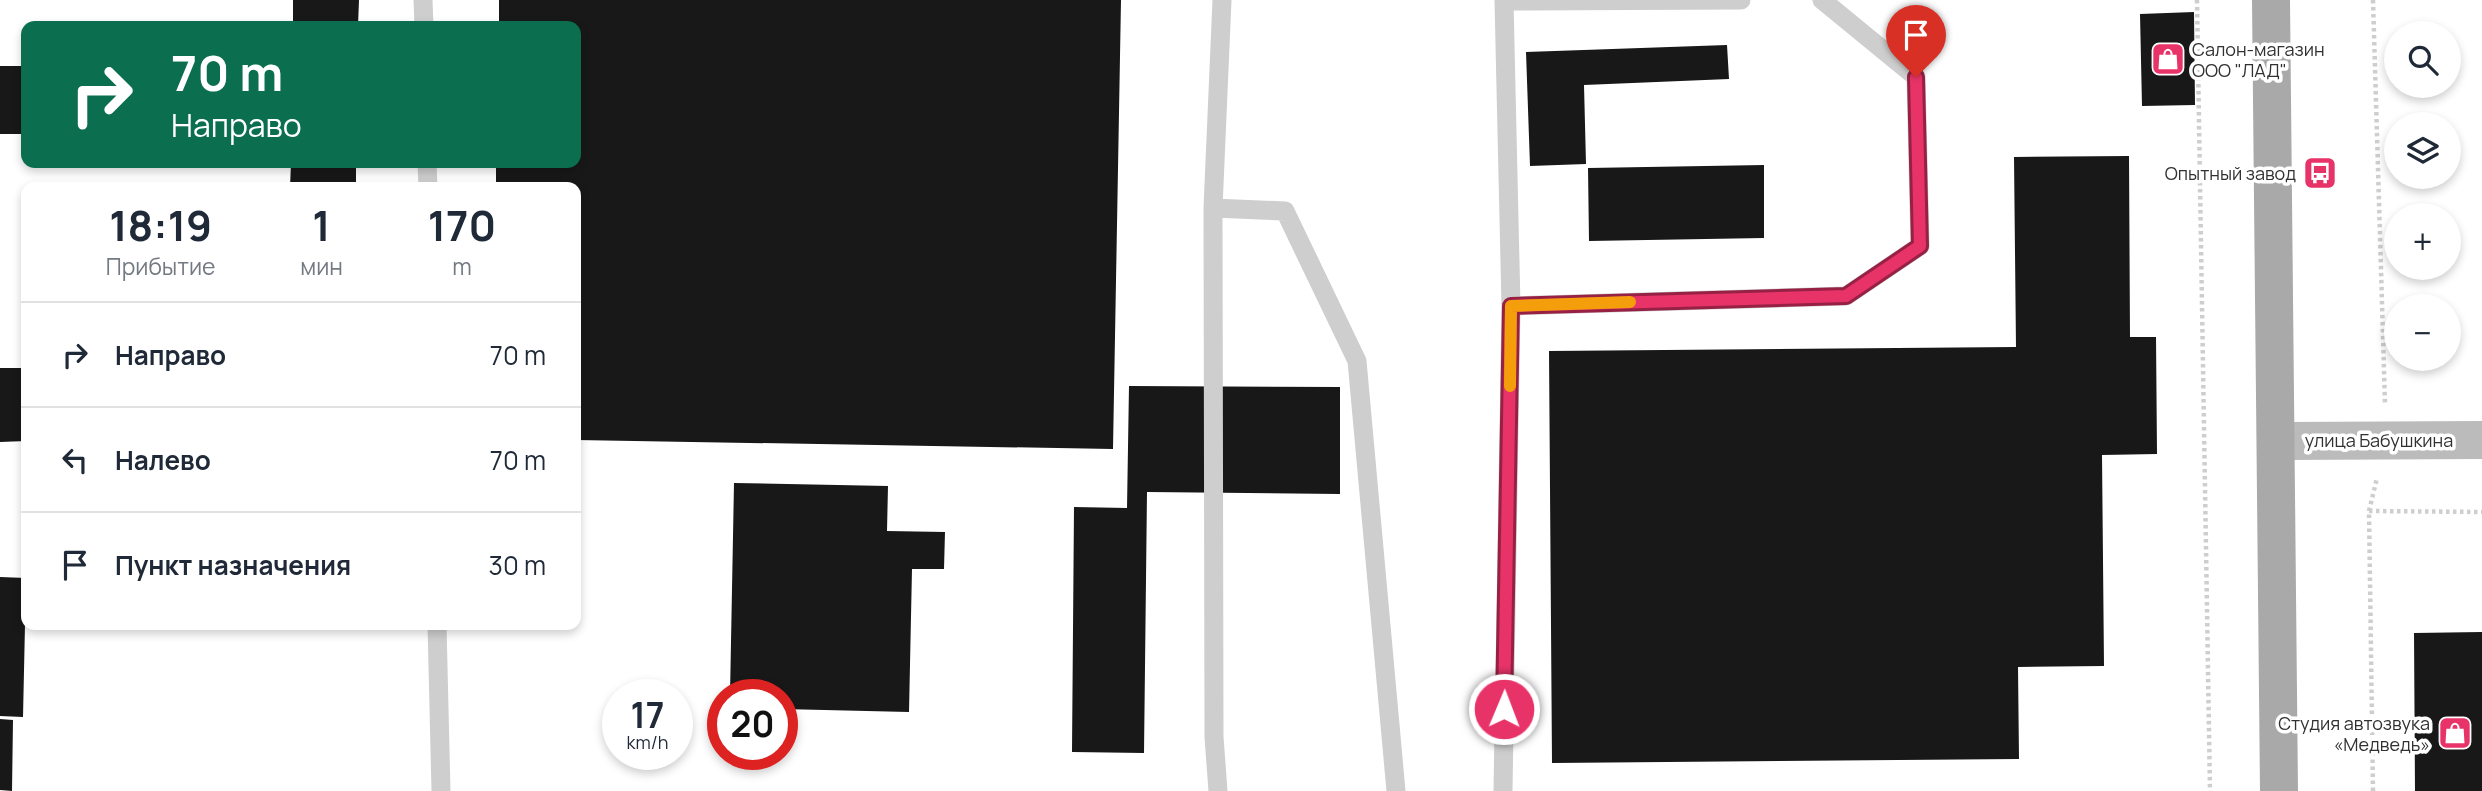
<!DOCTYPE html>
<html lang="ru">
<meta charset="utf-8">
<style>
body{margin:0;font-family:Manrope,sans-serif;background:#f2f2f3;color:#1f2937;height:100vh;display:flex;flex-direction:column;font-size:26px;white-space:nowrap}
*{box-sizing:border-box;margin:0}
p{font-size:23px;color:#747a83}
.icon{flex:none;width:38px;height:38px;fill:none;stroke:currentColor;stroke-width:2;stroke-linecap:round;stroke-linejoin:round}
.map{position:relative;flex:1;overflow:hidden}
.sheet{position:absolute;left:21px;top:182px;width:560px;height:448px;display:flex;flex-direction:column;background:#fff;border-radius:14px;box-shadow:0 4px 10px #0003}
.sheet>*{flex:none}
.banner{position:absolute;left:21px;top:21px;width:560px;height:147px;border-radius:14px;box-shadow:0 4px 10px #0003;background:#0b6e4f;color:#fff;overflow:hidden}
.fabs{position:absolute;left:2384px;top:21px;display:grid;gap:14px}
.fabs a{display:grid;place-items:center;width:77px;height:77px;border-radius:50%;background:#fff;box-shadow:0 4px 10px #0003;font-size:35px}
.speed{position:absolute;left:602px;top:679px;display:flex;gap:14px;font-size:35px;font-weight:700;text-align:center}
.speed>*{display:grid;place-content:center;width:91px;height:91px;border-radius:50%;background:#fff;box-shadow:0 4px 10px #0003;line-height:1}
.speed small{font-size:18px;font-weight:400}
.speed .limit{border:10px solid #d22;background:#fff;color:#111}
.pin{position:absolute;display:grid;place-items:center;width:60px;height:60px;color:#fff;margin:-72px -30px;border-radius:50% 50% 50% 0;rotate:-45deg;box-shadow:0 0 7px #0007}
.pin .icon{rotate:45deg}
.me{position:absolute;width:77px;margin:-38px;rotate:1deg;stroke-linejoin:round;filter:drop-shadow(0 0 5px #0008)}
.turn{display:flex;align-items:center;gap:24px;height:147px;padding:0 35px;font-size:32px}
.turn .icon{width:91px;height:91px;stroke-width:2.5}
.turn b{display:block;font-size:49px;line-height:60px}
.eta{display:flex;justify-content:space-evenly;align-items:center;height:119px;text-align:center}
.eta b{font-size:42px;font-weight:700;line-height:49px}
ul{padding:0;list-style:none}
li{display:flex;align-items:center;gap:21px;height:105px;padding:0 35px;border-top:2px solid #e0e1e3}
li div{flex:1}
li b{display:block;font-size:26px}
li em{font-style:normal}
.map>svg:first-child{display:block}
</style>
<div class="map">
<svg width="2482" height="791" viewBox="0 0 2482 791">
<rect width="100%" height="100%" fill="#fff"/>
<!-- building -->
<path fill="#181818" d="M293 0H359L358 26H293Z
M499 0H1121L1113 449 576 440V187H496V163H576V26H499Z
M2194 12 2195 105 2142 106 2140 14Z
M1727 45 1729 79 1584 85 1586 164 1530 166 1526 52Z
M0 66H26V134H0Z
M2129 156 2130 337H2156L2157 454 2102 455 2104 666 2018 667 2019 759 1552 763 1549 351 2016 347 2014 157Z
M291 163H356V187H290Z
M1764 165V238L1589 241 1588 168Z
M0 368H26V441L0 442Z
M1129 386 1340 387V494L1147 492 1144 753 1072 752 1074 507 1127 508Z
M734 483 888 486 887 531 945 532 944 569H912L909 712 782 709V695H730Z
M0 577 26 578 23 717 0 716Z
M2482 632V791H2415L2414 633Z
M0 719 13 720 12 791 0 790Z"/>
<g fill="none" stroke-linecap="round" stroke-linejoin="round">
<!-- path -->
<path stroke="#cecece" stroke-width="4.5" stroke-dasharray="3.5 3.5" stroke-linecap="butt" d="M2197 0 2210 791
M2373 0 2385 404
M2369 511 2377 478
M2373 791 2369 511 2482 512"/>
<!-- service -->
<path stroke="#cecece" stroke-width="19" d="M423 0 424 26
M427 163 428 187
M1213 208 1285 211 1357 361 1396 791
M1511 306 1846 296 1920 246 1916 77 1822 0
M437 625 441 791
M1218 791 1214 737 1213 208 1222 0
M1503 791 1511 306 1504 1 1741 0"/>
<!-- secondary -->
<path stroke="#bbb" stroke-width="38" d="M2277 441 2482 440"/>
<!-- primary -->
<path stroke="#a9a9a9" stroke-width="38" d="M2271 0 2279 791"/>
</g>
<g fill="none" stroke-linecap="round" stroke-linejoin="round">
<defs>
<path id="route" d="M1504 709 1511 306 1846 296 1920 246 1916 77"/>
</defs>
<!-- route casing -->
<use href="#route" stroke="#972144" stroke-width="18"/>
<!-- route -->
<use href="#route" stroke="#e83369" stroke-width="12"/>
<!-- slow -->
<path stroke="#f59e0b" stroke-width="12" d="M1510 386 1511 306 1630 302"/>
</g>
<!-- icons -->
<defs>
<symbol id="shop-square" viewBox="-11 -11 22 22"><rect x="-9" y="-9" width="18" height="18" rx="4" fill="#e83369" stroke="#fff"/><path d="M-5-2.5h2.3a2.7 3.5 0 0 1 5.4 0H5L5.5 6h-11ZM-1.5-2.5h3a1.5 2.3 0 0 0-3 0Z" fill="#fff"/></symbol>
<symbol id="bus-square" viewBox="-11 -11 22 22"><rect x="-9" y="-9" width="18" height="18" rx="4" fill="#e83369" stroke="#fff"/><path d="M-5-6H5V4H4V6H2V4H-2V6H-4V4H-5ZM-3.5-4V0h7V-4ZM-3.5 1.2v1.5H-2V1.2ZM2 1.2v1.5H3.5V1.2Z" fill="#fff"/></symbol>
</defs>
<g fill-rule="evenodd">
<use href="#shop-square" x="2149" y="40" width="38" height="38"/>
<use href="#bus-square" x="2301" y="154" width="38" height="38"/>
<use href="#shop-square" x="2436" y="714" width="38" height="38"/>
</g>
<g text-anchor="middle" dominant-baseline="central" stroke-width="7" stroke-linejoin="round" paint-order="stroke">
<!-- poi labels -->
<g font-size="18" fill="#313131" stroke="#fff" text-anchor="end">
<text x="2192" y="49" text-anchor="start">Салон-магазин<tspan x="2192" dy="21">ООО "ЛАД"</tspan></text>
<text x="2296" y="173">Опытный завод</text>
<text x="2430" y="723">Студия автозвука<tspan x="2430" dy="21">«Медведь»</tspan></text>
</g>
<!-- street labels -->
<g font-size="18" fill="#313131" stroke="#fff">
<text x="2379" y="440">улица Бабушкина</text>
</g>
</g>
</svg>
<div class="fabs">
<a><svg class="icon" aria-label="search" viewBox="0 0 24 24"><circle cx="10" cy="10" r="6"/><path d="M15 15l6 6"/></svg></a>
<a><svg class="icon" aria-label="layers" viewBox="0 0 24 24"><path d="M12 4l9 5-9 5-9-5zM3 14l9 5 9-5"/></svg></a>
<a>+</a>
<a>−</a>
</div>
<div class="speed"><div>17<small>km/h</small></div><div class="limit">20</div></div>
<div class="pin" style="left:1916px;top:77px;background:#d93025"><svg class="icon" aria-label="arrive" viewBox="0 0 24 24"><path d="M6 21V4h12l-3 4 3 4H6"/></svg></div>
<svg class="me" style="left:1504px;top:709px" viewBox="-20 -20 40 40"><circle r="17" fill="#e83369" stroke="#fff" stroke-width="3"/><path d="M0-11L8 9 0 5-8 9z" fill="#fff"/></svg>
<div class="banner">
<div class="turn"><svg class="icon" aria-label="right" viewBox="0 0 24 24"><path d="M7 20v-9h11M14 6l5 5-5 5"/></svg><div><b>70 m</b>Направо</div></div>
</div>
<section class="sheet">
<div class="eta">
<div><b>18:19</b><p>Прибытие</p></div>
<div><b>1</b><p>мин</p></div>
<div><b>170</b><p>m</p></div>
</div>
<ul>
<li><svg class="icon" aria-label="right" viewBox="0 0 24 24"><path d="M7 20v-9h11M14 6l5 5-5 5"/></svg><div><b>Направо</b></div><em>70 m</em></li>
<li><svg class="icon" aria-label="left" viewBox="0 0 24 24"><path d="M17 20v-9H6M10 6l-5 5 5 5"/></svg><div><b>Налево</b></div><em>70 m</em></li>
<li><svg class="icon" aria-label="arrive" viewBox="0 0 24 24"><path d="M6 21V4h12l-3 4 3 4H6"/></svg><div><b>Пункт назначения</b></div><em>30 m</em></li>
</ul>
</section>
</div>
